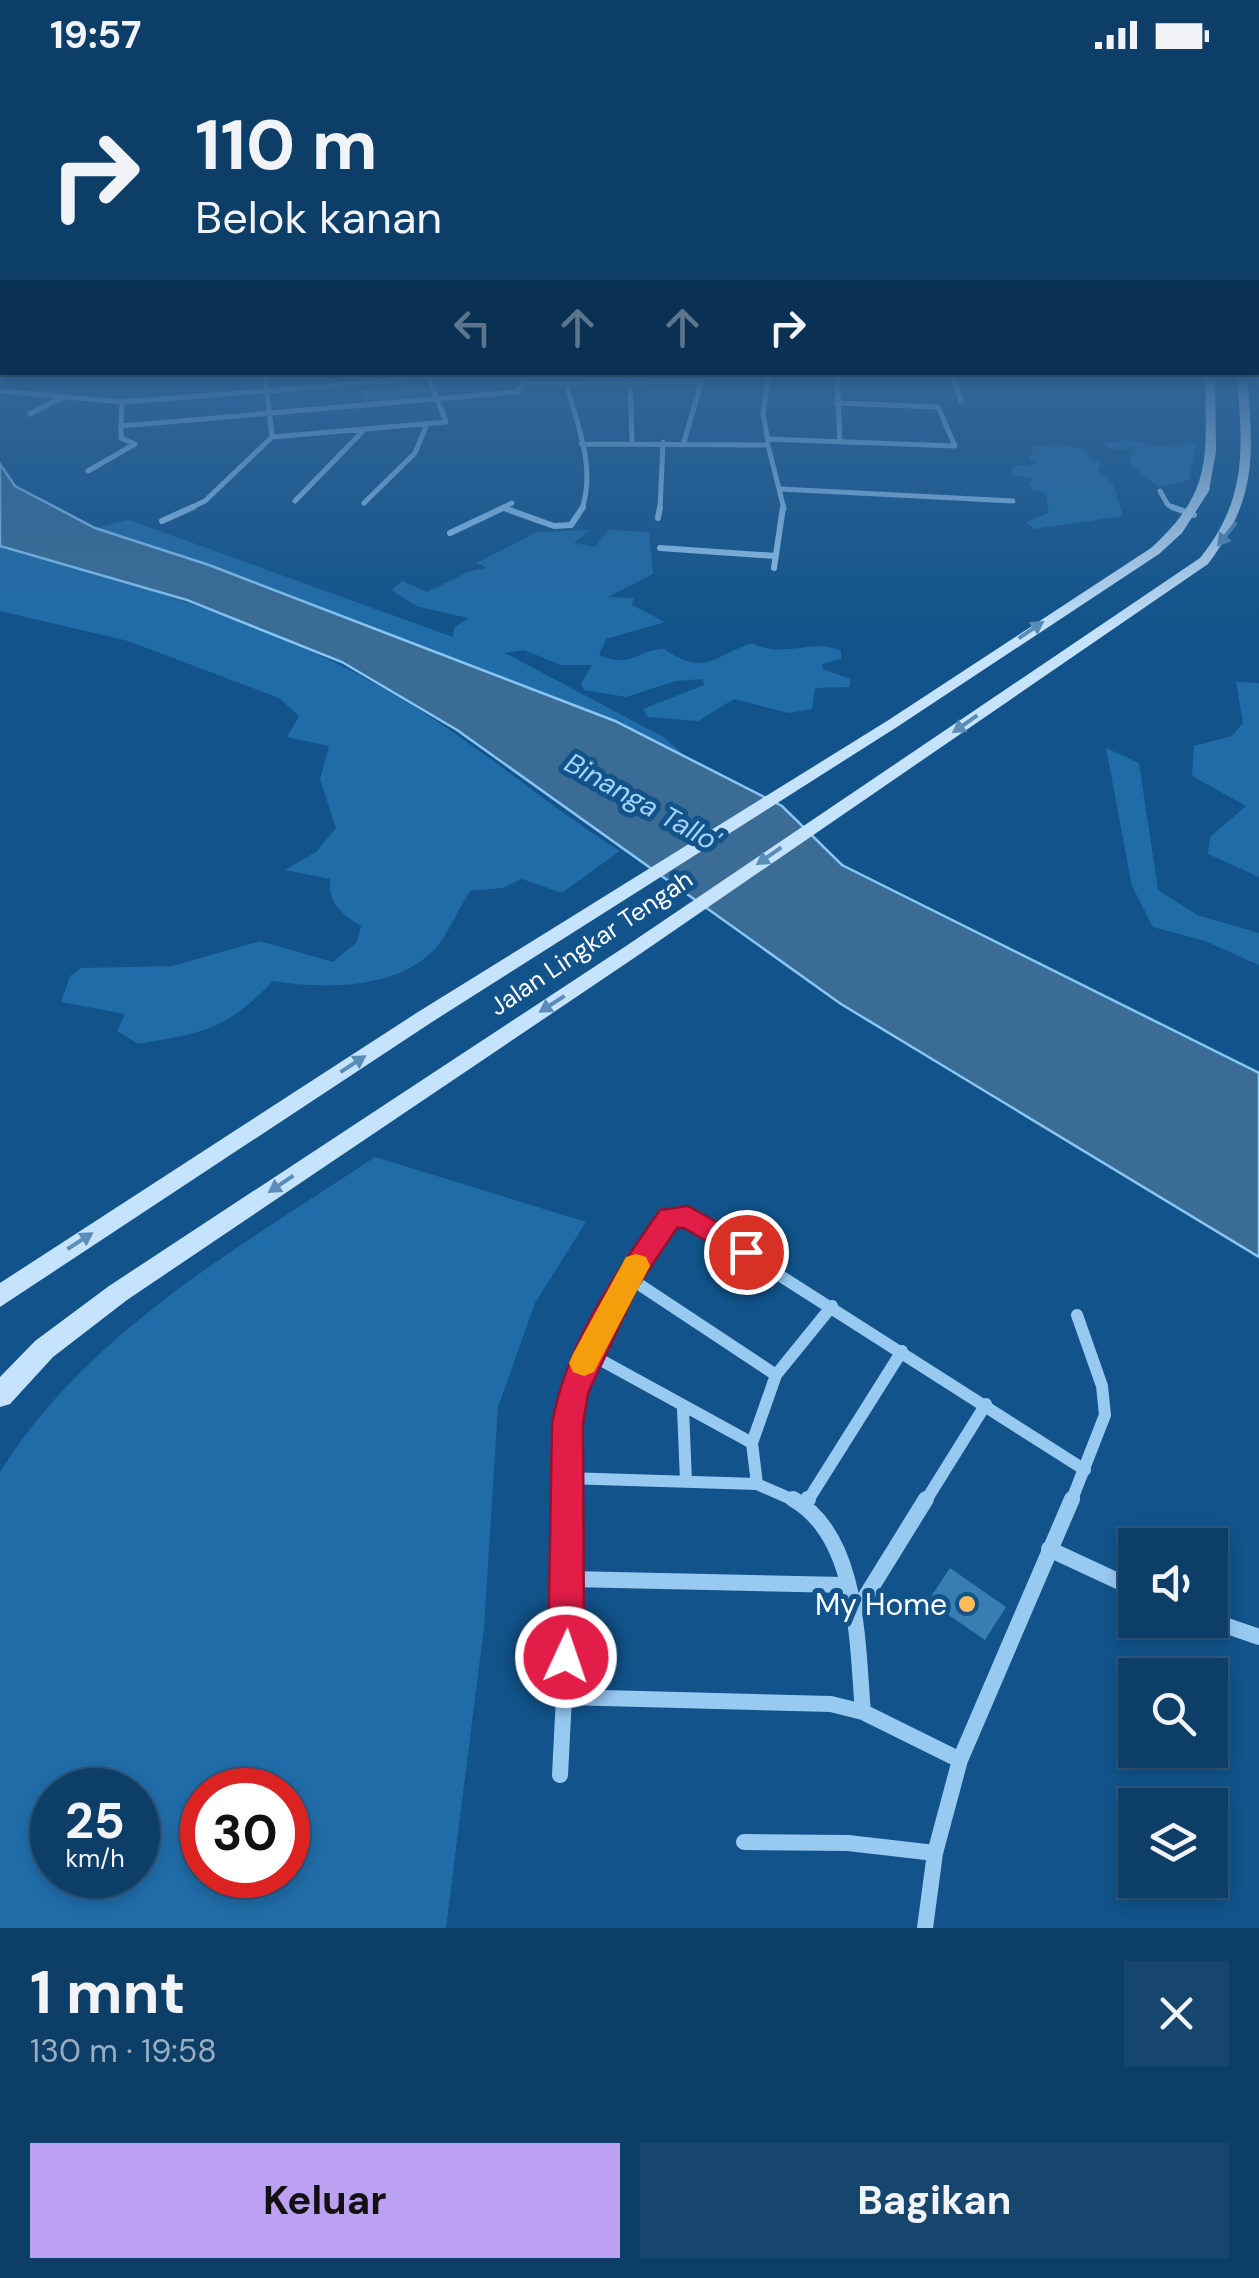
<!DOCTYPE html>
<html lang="id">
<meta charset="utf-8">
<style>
body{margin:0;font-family:"DM Sans",sans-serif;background:#16456e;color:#f1f3f6;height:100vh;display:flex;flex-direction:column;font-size:38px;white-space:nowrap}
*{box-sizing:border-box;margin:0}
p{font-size:32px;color:#9aaec0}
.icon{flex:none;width:55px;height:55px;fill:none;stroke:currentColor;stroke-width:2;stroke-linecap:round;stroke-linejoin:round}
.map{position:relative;height:1858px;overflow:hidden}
.panel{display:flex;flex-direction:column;background:#0d3e68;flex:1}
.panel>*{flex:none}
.guide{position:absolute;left:0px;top:0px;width:1260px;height:305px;box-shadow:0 5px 15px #0003,0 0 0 2px #2d577c;background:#0d3e68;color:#f1f3f6;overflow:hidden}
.tools{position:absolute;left:1118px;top:1458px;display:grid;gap:20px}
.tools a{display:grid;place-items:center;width:110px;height:110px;border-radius:0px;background:#0d3e68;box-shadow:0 5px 15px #0003,0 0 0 2px #2d577c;font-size:50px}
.speed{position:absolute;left:30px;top:1698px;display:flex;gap:20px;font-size:50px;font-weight:700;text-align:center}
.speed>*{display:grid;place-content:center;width:130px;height:130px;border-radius:50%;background:#0d3e68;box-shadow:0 5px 15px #0003,0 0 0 2px #2d577c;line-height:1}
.speed small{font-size:25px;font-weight:400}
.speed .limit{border:15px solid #d22;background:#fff;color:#111}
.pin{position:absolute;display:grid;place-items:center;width:85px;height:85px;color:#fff;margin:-42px;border:5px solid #fff;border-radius:50%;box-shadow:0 2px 10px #0007}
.me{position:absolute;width:110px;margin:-55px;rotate:3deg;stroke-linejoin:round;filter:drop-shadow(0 0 8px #0008)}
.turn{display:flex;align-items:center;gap:35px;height:210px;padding:0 30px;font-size:45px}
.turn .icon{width:130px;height:130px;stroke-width:2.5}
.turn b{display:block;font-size:70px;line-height:85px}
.lanes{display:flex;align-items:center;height:95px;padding:0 30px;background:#0003;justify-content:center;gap:50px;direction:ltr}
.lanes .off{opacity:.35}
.round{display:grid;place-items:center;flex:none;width:105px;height:105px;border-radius:0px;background:#16456e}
.summary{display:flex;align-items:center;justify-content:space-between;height:170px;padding:0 30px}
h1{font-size:60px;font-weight:700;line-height:75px}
.action{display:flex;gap:20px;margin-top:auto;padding:20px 30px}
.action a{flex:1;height:115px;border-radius:0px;background:#bca0f2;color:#111;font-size:40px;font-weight:700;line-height:115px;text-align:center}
.action a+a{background:#16456e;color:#f1f3f6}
.status{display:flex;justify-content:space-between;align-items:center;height:70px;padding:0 50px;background:#0d3e68;direction:ltr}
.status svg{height:28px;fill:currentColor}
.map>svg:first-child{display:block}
</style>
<div class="status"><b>19:57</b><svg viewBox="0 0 49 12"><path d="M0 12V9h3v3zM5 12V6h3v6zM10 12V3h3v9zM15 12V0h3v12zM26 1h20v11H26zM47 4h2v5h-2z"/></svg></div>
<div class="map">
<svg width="1259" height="1858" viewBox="0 0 1259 1858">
<rect width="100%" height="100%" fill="#11538a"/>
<!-- green -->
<path fill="#206ca8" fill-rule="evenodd" d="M1126 370 1161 376 1197 372 1189 410 1158 417 1130 394 1132 379 1111 380 1102 373Z
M1062 374 1084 379 1090 389 1101 393 1098 402 1113 414 1123 446 1034 459 1026 452 1049 443 1046 423 1032 420 1029 414 1033 409 1013 405 1012 396 1036 394 1030 389 1034 376Z
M129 450 453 567 454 558 468 548 416 536 391 520 402 511 427 522 470 501 487 498 477 493 537 462 590 460 574 473 595 477 609 460 649 462 653 504 608 527 634 528 632 535 665 552 606 569 599 585C632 599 639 579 664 579 705 607 714 586 752 573 782 590 812 567 841 581V589L822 594 823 599 850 609V617L815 618 812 639 789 643 734 629 698 651 648 647 643 639 704 615 703 609 676 611 626 627 584 620 581 614 592 595H561L524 580 505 583 665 668 686 687 615 651 209 495 95 458Z
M0 476C141 516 288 557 413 636 485 680 548 736 620 781L562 823 522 809 502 818 470 821C460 837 446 868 434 880 395 920 323 919 273 911 226 960 203 963 138 974L117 961 125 944 61 932 70 906 81 898 172 896 260 871 333 892 357 872 361 856C341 843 328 834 330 809L285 800 316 782 336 758 320 709 329 676 287 667 299 646 279 628 128 571 0 541Z
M1236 612 1259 613V807L1208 784 1210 767 1246 736 1192 706 1194 676 1232 666 1243 653Z
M1106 678 1139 693 1158 820 1197 845 1259 863V895L1205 871 1153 857 1132 816Z
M375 1087 586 1152 535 1233 498 1337 484 1557 446 1858H0V1402C89 1260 239 1178 375 1087ZM52 1720H138V1805H52ZM202 1720H288V1805H202Z"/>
<!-- water -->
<path fill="#3b6c95" stroke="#88c6f5" stroke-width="2.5" d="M0 394 15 416 95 458 209 495 615 651 782 736 842 795 1259 1003V1187L841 934 457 660 342 592 187 530 0 476Z"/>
<!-- building -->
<path fill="#397eb3" d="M424 314 428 323 363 329 361 319Z
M950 1498 1006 1537 985 1570 928 1531Z"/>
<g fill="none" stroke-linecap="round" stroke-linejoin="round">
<!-- minor-far3 -->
<path stroke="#97c9f1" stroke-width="5" d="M264 303 267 321 478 303
M512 303 524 314 699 311
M837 303 840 372
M951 303 961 331
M149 307 206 303
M630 311 632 372
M566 313C577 355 596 396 582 439
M0 321 122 332 267 321 272 367 446 352 427 303
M122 332 121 356 517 322 524 314
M30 344 63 327
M767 369 955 376 938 337 836 333
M768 371 763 344 769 303
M684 372 704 303
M581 374 768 375 784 439
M88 401 135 374 121 368V356
M781 419 1013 431
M1160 421 1168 435 1178 439
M295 431 364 360
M364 433 415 383 427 354
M188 439 205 431 272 367
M500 439 512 433
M660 439 663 372"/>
<!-- minor-far2 -->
<path stroke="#97c9f1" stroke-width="6" d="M1172 437 1194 445
M504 438 554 456 571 455 583 437
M658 448 660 437
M162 451 193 437
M450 463 505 437
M660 478 776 486
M774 498 783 437"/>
<!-- minor-far1 -->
<path stroke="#97c9f1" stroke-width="12" d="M628 1207 776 1305
M588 1283 752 1373 757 1414 798 1432
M683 1339 686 1411
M752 1373 776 1305 832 1236
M565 1408 757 1414
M566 1432 572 1323 600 1258 670 1147H688L1085 1400
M807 1432 902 1281
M925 1432 986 1334
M1071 1432 1105 1345 1102 1316 1077 1245"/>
<!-- minor -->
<path stroke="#97c9f1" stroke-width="16" d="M793 1429C860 1467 857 1577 863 1642
M804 1436 808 1429
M1049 1479 1135 1519
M570 1509 844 1515
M853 1547 926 1429
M1210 1550 1259 1567
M564 1627 831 1634 863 1642 960 1690
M560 1705 570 1509 566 1429
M744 1772 848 1773 935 1783
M925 1858 935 1783 960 1690 1072 1429"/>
<!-- secondary -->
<path fill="#c5e3fc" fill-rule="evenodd" d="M1205 303H1215L1216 381 1209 421 1182 463 1159 484 897 657 432 952 0 1237V1213L418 942 887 651 1151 478C1216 419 1205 384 1205 303Z
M1237 303H1247C1253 384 1259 426 1208 494L640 884 127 1230 53 1287 10 1334 0 1337V1307L35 1271 109 1216 626 876 1200 488C1249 427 1242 377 1237 303Z"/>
</g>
<!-- one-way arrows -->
<defs><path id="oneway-solid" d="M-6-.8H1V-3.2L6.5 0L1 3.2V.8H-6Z" transform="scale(2.5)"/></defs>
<g fill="#598db8">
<use href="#oneway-solid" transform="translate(1227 464) rotate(128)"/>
<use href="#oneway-solid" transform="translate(1031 560) rotate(-34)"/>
<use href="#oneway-solid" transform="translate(965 654) rotate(145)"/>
<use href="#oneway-solid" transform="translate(769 786) rotate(145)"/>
<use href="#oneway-solid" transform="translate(552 934) rotate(147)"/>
<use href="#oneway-solid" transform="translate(353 994) rotate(-33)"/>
<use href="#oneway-solid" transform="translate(281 1114) rotate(146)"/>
<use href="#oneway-solid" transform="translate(80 1171) rotate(-33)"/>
</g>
<!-- sky -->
<linearGradient id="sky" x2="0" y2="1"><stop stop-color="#092e4c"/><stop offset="0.54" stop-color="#326698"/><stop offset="1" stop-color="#326698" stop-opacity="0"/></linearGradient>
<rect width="1259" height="563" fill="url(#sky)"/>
<!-- route -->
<path fill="#e11d48" stroke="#92132f" stroke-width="2.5" d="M688 1136 756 1174 760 1182 756 1190 746 1194 684 1158H677L638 1216 588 1323 583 1354 584 1587 579 1600 566 1605 554 1600 548 1587 552 1354C566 1274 614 1206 660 1140Z"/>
<!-- slow -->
<path fill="#f59e0b" d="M636 1184 646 1187 650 1196 594 1302 584 1306 573 1302 569 1293 573 1284 626 1187Z"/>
<!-- markers -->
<circle fill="#ffbc57" stroke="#11538a" stroke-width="4" cx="967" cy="1534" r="10"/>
<g text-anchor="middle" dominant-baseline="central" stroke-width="10" stroke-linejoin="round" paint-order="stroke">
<!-- street labels -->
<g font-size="25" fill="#fff" stroke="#11538a">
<text transform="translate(591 873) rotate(-34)">Jalan Lingkar Tengah</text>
</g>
<!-- water labels -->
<g font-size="28" font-style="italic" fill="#a2d3f9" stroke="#11538a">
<text transform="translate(642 732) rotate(29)">Binanga Tallo'</text>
</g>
<!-- near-poi labels -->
<g font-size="30" fill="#fff" stroke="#11538a" text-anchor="end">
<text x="947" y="1534">My Home</text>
</g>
</g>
</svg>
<div class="tools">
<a><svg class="icon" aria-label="sound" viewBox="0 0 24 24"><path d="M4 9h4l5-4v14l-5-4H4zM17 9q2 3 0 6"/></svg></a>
<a><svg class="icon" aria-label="search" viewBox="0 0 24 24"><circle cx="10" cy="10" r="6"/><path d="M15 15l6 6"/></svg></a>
<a><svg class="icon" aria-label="layers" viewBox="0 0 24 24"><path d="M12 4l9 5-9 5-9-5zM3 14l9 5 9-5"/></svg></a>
</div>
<div class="speed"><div>25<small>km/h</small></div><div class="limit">30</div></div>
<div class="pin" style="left:746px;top:1182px;background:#d93025"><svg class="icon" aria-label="arrive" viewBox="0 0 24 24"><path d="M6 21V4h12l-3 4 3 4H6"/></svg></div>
<svg class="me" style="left:566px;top:1587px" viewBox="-20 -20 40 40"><circle r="17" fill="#e11d48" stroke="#fff" stroke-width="3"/><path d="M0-11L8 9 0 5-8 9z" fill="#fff"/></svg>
<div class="guide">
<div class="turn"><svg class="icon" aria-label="right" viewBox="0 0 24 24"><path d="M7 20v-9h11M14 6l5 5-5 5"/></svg><div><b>110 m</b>Belok kanan</div></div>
<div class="lanes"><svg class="icon off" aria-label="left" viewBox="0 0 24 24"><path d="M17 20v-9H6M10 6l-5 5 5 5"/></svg><svg class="icon off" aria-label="ahead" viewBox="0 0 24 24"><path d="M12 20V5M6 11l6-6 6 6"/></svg><svg class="icon off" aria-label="ahead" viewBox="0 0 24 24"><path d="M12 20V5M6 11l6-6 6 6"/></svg><svg class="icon" aria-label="right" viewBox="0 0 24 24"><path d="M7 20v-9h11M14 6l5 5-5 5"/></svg></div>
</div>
</div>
<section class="panel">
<div class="summary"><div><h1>1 mnt</h1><p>130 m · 19:58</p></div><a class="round"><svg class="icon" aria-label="close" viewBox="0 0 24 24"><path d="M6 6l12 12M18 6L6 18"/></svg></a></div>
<div class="action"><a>Keluar</a><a>Bagikan</a></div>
</section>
